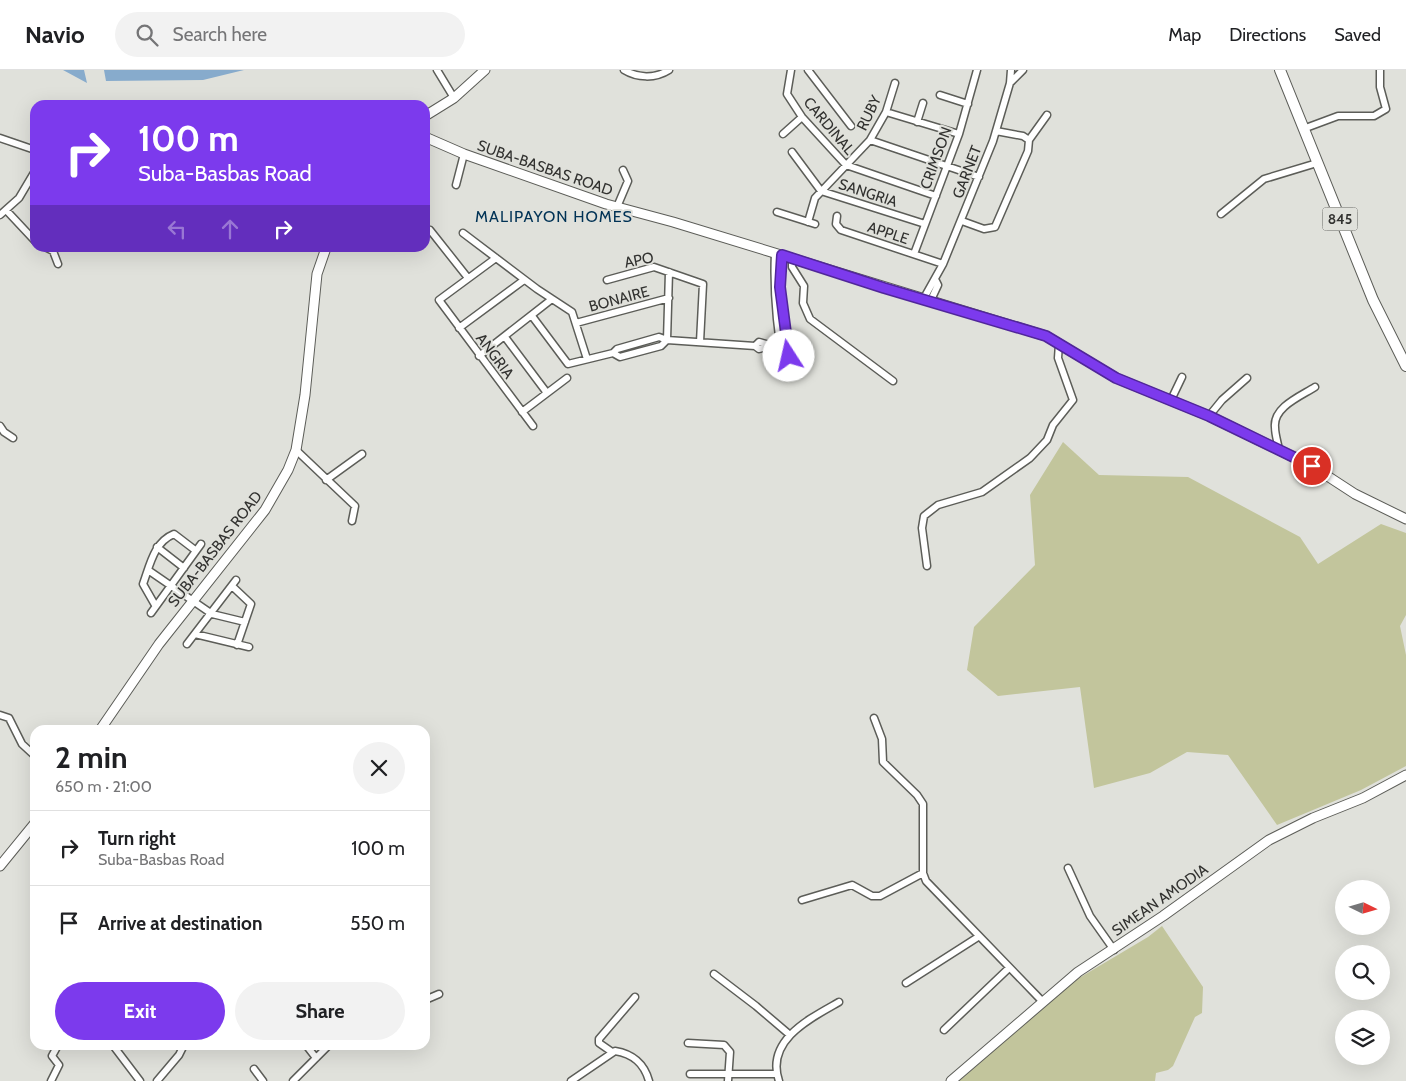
<!DOCTYPE html>
<meta charset="utf-8">
<style>
body{margin:0;font-family:Cabin,sans-serif;background:#f2f2f2;color:#202124;height:100vh;display:flex;flex-direction:column;font-size:19px;white-space:nowrap}
*{box-sizing:border-box;margin:0}
p{font-size:16px;color:#757577}
.icon{flex:none;width:28px;height:28px;fill:none;stroke:currentColor;stroke-width:2;stroke-linecap:round;stroke-linejoin:round}
.map{position:relative;flex:1;overflow:hidden}
.drawer{position:absolute;left:30px;top:655px;width:400px;height:325px;display:flex;flex-direction:column;background:#fff;border-radius:15px;box-shadow:0 5px 20px #0002}
.drawer>*{flex:none}
.hud{position:absolute;left:30px;top:30px;width:400px;height:152px;border-radius:15px;box-shadow:0 5px 20px #0002;background:#7c3aed;color:#fff;overflow:hidden}
.needle{width:32px;rotate:95deg}
.fabs{position:absolute;left:1335px;top:810px;display:grid;gap:10px}
.fabs a{display:grid;place-items:center;width:55px;height:55px;border-radius:50%;background:#fff;box-shadow:0 5px 20px #0002;font-size:25px}
.pin{position:absolute;display:grid;place-items:center;width:42px;height:42px;color:#fff;margin:-21px;border:2px solid #fff;border-radius:50%;box-shadow:0 1px 5px #0007}
.me{position:absolute;width:55px;margin:-28px;rotate:350deg;stroke-linejoin:round;filter:drop-shadow(0 0 4px #0008)}
.turn{display:flex;align-items:center;gap:18px;height:105px;padding:0 25px;font-size:22px}
.turn .icon{width:65px;height:65px;stroke-width:2.5}
.turn b{display:block;font-size:35px;line-height:42px}
.lanes{display:flex;align-items:center;height:48px;padding:0 25px;background:#0003;justify-content:center;gap:25px;direction:ltr}
.lanes .off{opacity:.35}
.round{display:grid;place-items:center;flex:none;width:52px;height:52px;border-radius:26px;background:#f2f2f2}
.head{display:flex;align-items:center;justify-content:space-between;height:85px;padding:0 25px}
h1{font-size:30px;font-weight:800;line-height:38px}
.cta{display:flex;gap:10px;margin-top:auto;padding:10px 25px}
.cta a{flex:1;height:58px;border-radius:30px;background:#7c3aed;color:#fff;font-size:20px;font-weight:800;line-height:58px;text-align:center}
.cta a+a{background:#f2f2f2;color:#202124}
ul{padding:0;list-style:none}
li{display:flex;align-items:center;gap:15px;height:75px;padding:0 25px;border-top:1px solid #e0e0e0}
li div{flex:1}
li b{display:block;font-size:19px}
li em{font-style:normal}
header{display:flex;align-items:center;gap:30px;box-sizing:border-box;height:70px;padding:0 25px;background:#fff;border-bottom:1px solid #e0e0e0}
header strong{font-size:24px}
nav{display:flex;gap:28px;margin-inline-start:auto;font-size:18px}
.search{width:350px;height:45px;background:#f2f2f2;display:flex;align-items:center;gap:12px;box-sizing:border-box;padding:0 18px;border-radius:28px;color:#757577;font-size:19px}
.map>svg:first-child{display:block}
</style>
<header>
<strong>Navio</strong>
<div class="search"><svg class="icon" aria-label="search" viewBox="0 0 24 24"><circle cx="10" cy="10" r="6"/><path d="M15 15l6 6"/></svg>Search here</div>
<nav><a>Map</a><a>Directions</a><a>Saved</a></nav>
</header>
<div class="map">
<svg width="1406" height="1011" viewBox="0 0 1406 1011">
<rect width="100%" height="100%" fill="#e0e1db"/>
<!-- green -->
<path fill="#c2c59c" d="M1063 372 1099 405 1188 407 1300 467 1318 494 1381 454 1406 463V545L1400 556 1406 585V696L1361 720 1277 755 1228 685 1187 682 1150 703 1094 718 1080 617 998 626 967 600 974 557 1035 495 1030 425Z
M1162 856 1203 917 1202 943 1195 947 1173 996 1168 1000 1156 1003 1155 1011H959L1069 914 1148 867Z"/>
<!-- water -->
<path fill="#87abcc" d="M63 0H84L87 13Z
M104 0H244L203 10 106 11Z"/>
<g fill="none" stroke-linecap="round" stroke-linejoin="round">
<defs>
<path id="street" d="M437 0 454 28
M624 0C637 8 655 9 669 0
M791 0 787 24 802 47 846 95 936 126
M808 0 851 56
M1010 13 1023 0
M940 25 968 34
M886 42 959 64
M917 52 923 33
M1303 59 1338 46H1374L1386 39 1380 17V0
M996 61 1023 66 1029 70
M783 64 802 47
M0 68 35 80
M870 70 979 107
M792 82 821 121 925 154
M456 115 464 84
M617 137 628 111 623 100
M6 140 35 171
M777 142 815 154
M1221 144 1264 109 1317 93
M0 145 19 128 35 101
M837 146 836 154 841 160 943 194
M962 151 984 159 995 157 1028 81 1029 70 1047 45
M808 152 815 128 870 70 886 42 895 13
M430 160 468 208
M463 163 537 219 572 242 587 289
M47 178 53 181 58 194
M775 183C773 224 777 260 784 300
M914 184 959 64 977 0
M782 185C779 225 784 260 791 299
M496 188 439 230 533 356
M792 188V197L804 216 803 233 810 249 893 311
M607 210 654 197 703 214 700 272
M924 228 943 194 993 71 1010 13 1011 0
M931 230 938 215 936 211
M532 246 568 294 613 283 617 279 659 267 667 270 755 276 759 279 786 272
M576 253 669 228
M459 258 524 210
M505 267 547 323
M667 270 669 202
M755 276 759 272 770 275
M613 283 620 287 661 276 667 270
M479 286 552 229
M1171 330 1182 307
M522 342 567 308
M1209 346 1222 330 1247 308
M0 356 4 362 13 368
M296 380 355 436 352 451
M1279 380C1278 373 1275 365 1275 357 1273 337 1301 326 1315 317
M326 410 362 384
M157 477 184 498
M927 496 922 458 924 446 938 435 982 422 1030 388 1047 370 1053 355 1073 330 1058 288 1059 274
M148 500 212 544 245 552
M233 517 251 534 237 575
M155 535 143 514C150 495 154 472 174 464L195 480
M151 543 201 474
M195 564 249 577
M187 574 236 510
M0 645 9 648 22 674 35 686
M874 648 882 669 883 692 917 725 923 734V803L926 811 1042 931
M1068 798 1090 846 1114 880
M802 830 852 815 872 826H880L923 803
M714 904 756 936 790 965
M906 913 978 867
M425 930 439 924
M944 960 1009 898
M688 973 724 975 730 982 728 1011
M306 975 316 988
M115 978 140 1011
M612 982 599 973V969L635 927
M254 999 263 1011
M690 1004H777
M51 1011 59 995 52 986 58 975
M157 1011 179 985 184 975
M293 1011 329 975
M571 1011 615 981C633 984 644 993 649 1011
M779 1011C765 970 811 948 839 932"/>
<path id="secondary" d="M425 46 454 28 485 0
M425 67 464 84 606 134 673 152 1046 266 1116 308 1209 346 1312 396 1355 424 1406 449
M100 660 159 574 265 440 288 400 296 380 305 325 317 204 326 178
M0 796 35 753
M951 1011 1078 902 1163 846 1269 770 1313 748 1363 728 1406 705"/>
<path id="primary" d="M1280 0 1373 230 1406 296"/>
</defs>
<!-- street casing -->
<use href="#street" stroke="#5c5d58" stroke-width="9"/>
<!-- secondary casing -->
<use href="#secondary" stroke="#5c5d58" stroke-width="11"/>
<!-- primary casing -->
<use href="#primary" stroke="#5c5d58" stroke-width="12"/>
<!-- street -->
<use href="#street" stroke="#fff" stroke-width="6"/>
<!-- secondary -->
<use href="#secondary" stroke="#fff" stroke-width="9"/>
<!-- primary -->
<use href="#primary" stroke="#fff" stroke-width="10"/>
</g>
<g fill="none" stroke-linecap="round" stroke-linejoin="round">
<defs>
<path id="route" d="M789 286 780 217 782 185 884 218 1046 266 1116 308 1209 346 1312 396"/>
</defs>
<!-- route casing -->
<use href="#route" stroke="#51269a" stroke-width="12"/>
<!-- route -->
<use href="#route" stroke="#7c3aed" stroke-width="9"/>
</g>
<g text-anchor="middle" dominant-baseline="central" stroke-width="4" stroke-linejoin="round" paint-order="stroke">
<!-- shield labels -->
<rect fill="#e0e1db" stroke="#666663" stroke-width="1" x="1322.5" y="137.5" width="35" height="23" rx="4"/>
<g font-size="14" font-weight="bold" fill="#323230">
<text x="1340" y="149">845</text>
</g>
<!-- street labels -->
<g font-size="15" fill="#323230" stroke="#e0e1db">
<text transform="translate(869 43) rotate(-64)">RUBY</text>
<text transform="translate(829 56) rotate(50)">CARDINAL</text>
<text transform="translate(936 88) rotate(-70)">CRIMSON</text>
<text transform="translate(545 98) rotate(19)">SUBA-BASBAS ROAD</text>
<text transform="translate(967 102) rotate(-69)">GARNET</text>
<text transform="translate(868 123) rotate(18)">SANGRIA</text>
<text transform="translate(888 163) rotate(18)">APPLE</text>
<text transform="translate(639 190) rotate(-11)">APO</text>
<text transform="translate(619 229) rotate(-15)">BONAIRE</text>
<text transform="translate(495 286) rotate(53)">ANGRIA</text>
<text transform="translate(215 479) rotate(-52)">SUBA-BASBAS ROAD</text>
<text transform="translate(1160 830) rotate(-35)">SIMEAN AMODIA</text>
</g>
<!-- neighbourhood labels -->
<g font-size="16" letter-spacing="1" fill="#003255" stroke="#e0e1db">
<text x="554" y="146">MALIPAYON HOMES</text>
</g>
</g>
</svg>
<div class="fabs">
<a><svg class="needle" viewBox="-14 -14 28 28"><path d="M0-13l5 13h-10z" fill="#e53935"/><path d="M0 13l5-13h-10z" fill="#757577"/></svg></a>
<a><svg class="icon" aria-label="search" viewBox="0 0 24 24"><circle cx="10" cy="10" r="6"/><path d="M15 15l6 6"/></svg></a>
<a><svg class="icon" aria-label="layers" viewBox="0 0 24 24"><path d="M12 4l9 5-9 5-9-5zM3 14l9 5 9-5"/></svg></a>
</div>
<div class="pin" style="left:1312px;top:396px;background:#d93025"><svg class="icon" aria-label="arrive" viewBox="0 0 24 24"><path d="M6 21V4h12l-3 4 3 4H6"/></svg></div>
<svg class="me" style="left:789px;top:286px" viewBox="-20 -20 40 40"><circle r="19" fill="#fff"/><path d="M0-13L10 11 0 6-10 11z" fill="#7c3aed"/></svg>
<div class="hud">
<div class="turn"><svg class="icon" aria-label="right" viewBox="0 0 24 24"><path d="M7 20v-9h11M14 6l5 5-5 5"/></svg><div><b>100 m</b>Suba-Basbas Road</div></div>
<div class="lanes"><svg class="icon off" aria-label="left" viewBox="0 0 24 24"><path d="M17 20v-9H6M10 6l-5 5 5 5"/></svg><svg class="icon off" aria-label="ahead" viewBox="0 0 24 24"><path d="M12 20V5M6 11l6-6 6 6"/></svg><svg class="icon" aria-label="right" viewBox="0 0 24 24"><path d="M7 20v-9h11M14 6l5 5-5 5"/></svg></div>
</div>
<section class="drawer">
<div class="head"><div><h1>2 min</h1><p>650 m · 21:00</p></div><a class="round"><svg class="icon" aria-label="close" viewBox="0 0 24 24"><path d="M6 6l12 12M18 6L6 18"/></svg></a></div>
<ul>
<li><svg class="icon" aria-label="right" viewBox="0 0 24 24"><path d="M7 20v-9h11M14 6l5 5-5 5"/></svg><div><b>Turn right</b><p>Suba-Basbas Road</p></div><em>100 m</em></li>
<li><svg class="icon" aria-label="arrive" viewBox="0 0 24 24"><path d="M6 21V4h12l-3 4 3 4H6"/></svg><div><b>Arrive at destination</b></div><em>550 m</em></li>
</ul>
<div class="cta"><a>Exit</a><a>Share</a></div>
</section>
</div>
